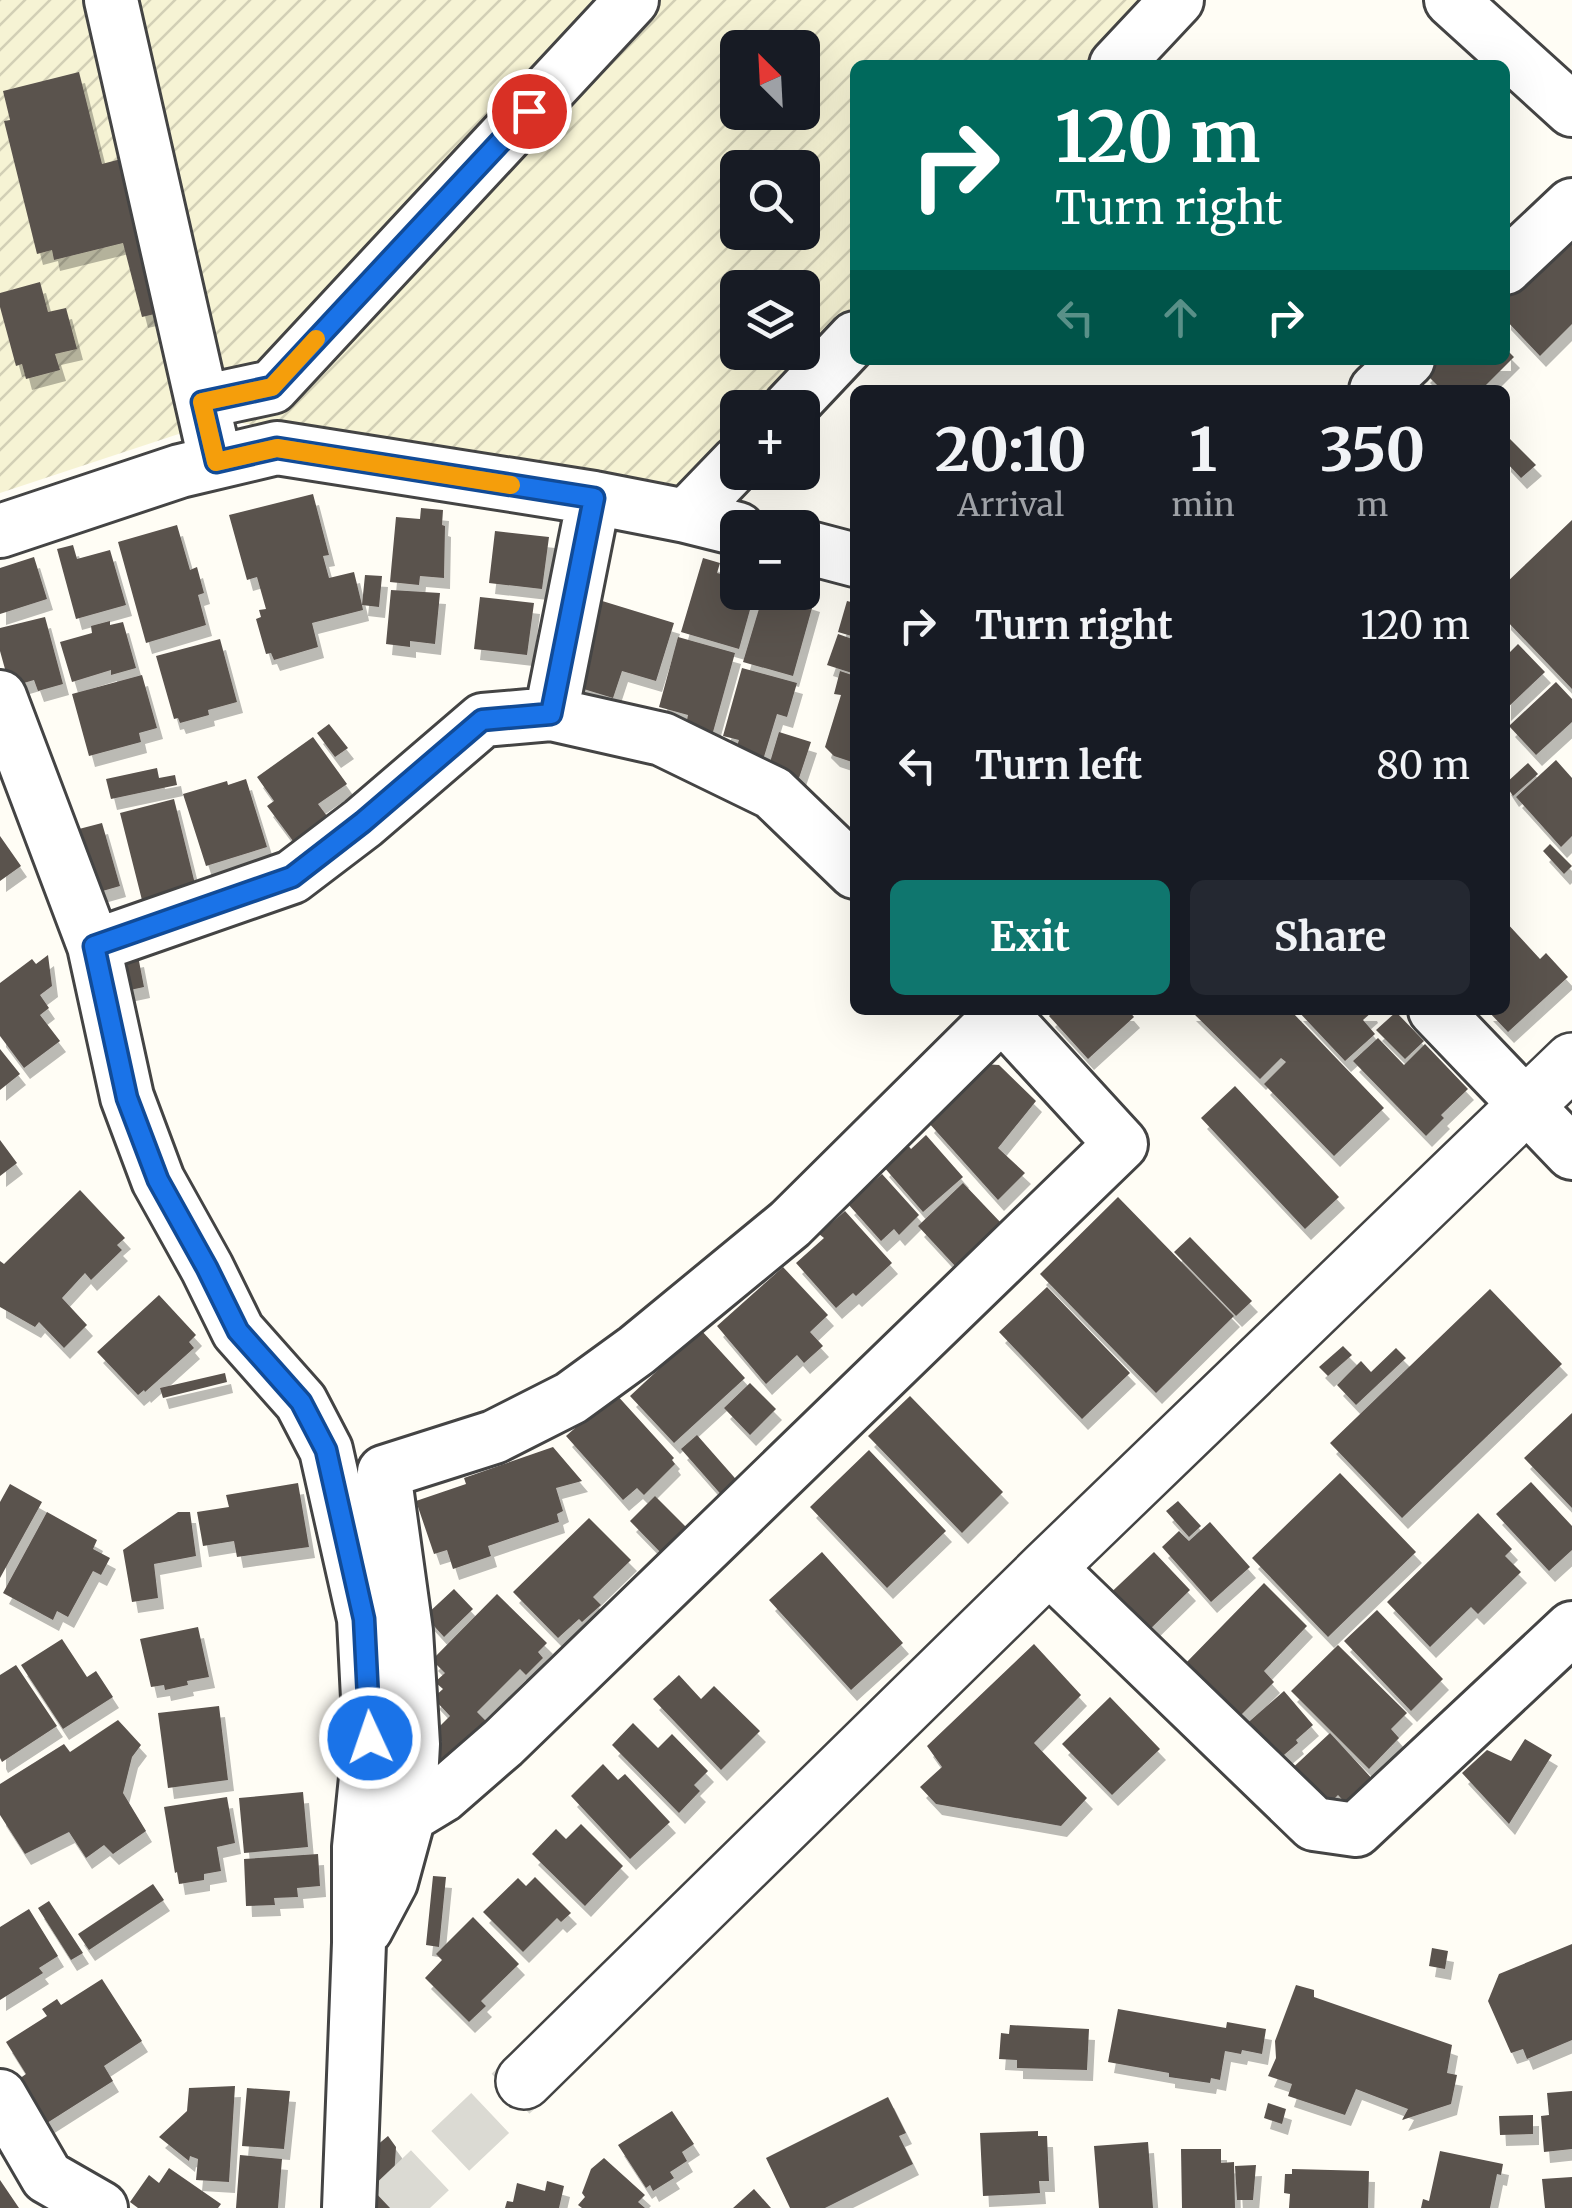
<!DOCTYPE html>
<meta charset="utf-8">
<style>
body{margin:0;font-family:Merriweather,serif;background:#242831;color:#f1f3f6;height:100vh;display:flex;flex-direction:column;font-size:38px;white-space:nowrap}
*{box-sizing:border-box;margin:0}
p{font-size:32px;color:#9ea1a6}
.icon{flex:none;width:55px;height:55px;fill:none;stroke:currentColor;stroke-width:2;stroke-linecap:round;stroke-linejoin:round}
.map{position:relative;flex:1;overflow:hidden}
.sheet{position:absolute;left:850px;top:385px;width:660px;height:630px;display:flex;flex-direction:column;background:#171b24;border-radius:15px;box-shadow:0 10px 40px #0002}
.sheet>*{flex:none}
.top-card{position:absolute;left:850px;top:60px;width:660px;height:305px;border-radius:15px;box-shadow:0 10px 40px #0002;background:#00695c;color:#fff;overflow:hidden}
.needle{width:65px;rotate:336deg}
.tools{position:absolute;left:720px;top:30px;display:grid;gap:20px}
.tools a{display:grid;place-items:center;width:100px;height:100px;border-radius:15px;background:#171b24;box-shadow:0 10px 40px #0002;font-size:50px}
.pin{position:absolute;display:grid;place-items:center;width:85px;height:85px;color:#fff;margin:-42px;border:5px solid #fff;border-radius:50%;box-shadow:0 2px 10px #0007}
.me{position:absolute;width:110px;margin:-55px;rotate:357deg;stroke-linejoin:round;filter:drop-shadow(0 0 8px #0008)}
.turn{display:flex;align-items:center;gap:35px;height:210px;padding:0 40px;font-size:45px}
.turn .icon{width:130px;height:130px;stroke-width:2.5}
.turn b{display:block;font-size:70px;line-height:85px}
.lanes{display:flex;align-items:center;height:95px;padding:0 40px;background:#0003;justify-content:center;gap:50px;direction:ltr}
.lanes .off{opacity:.35}
.eta{display:flex;justify-content:space-evenly;align-items:center;height:170px;text-align:center}
.eta b{font-size:60px;font-weight:700;line-height:70px}
.primary-button{display:flex;gap:20px;margin-top:auto;padding:20px 40px}
.primary-button a{flex:1;height:115px;border-radius:15px;background:#0f766e;color:#fff;font-size:40px;font-weight:700;line-height:115px;text-align:center}
.primary-button a+a{background:#242831;color:#f1f3f6}
ul{padding:0;list-style:none}
li{display:flex;align-items:center;gap:30px;height:140px;padding:0 40px}
li div{flex:1}
li b{display:block;font-size:38px}
li em{font-style:normal}
.map>svg:first-child{display:block}
</style>
<div class="map">
<svg width="1572" height="2208" viewBox="0 0 1572 2208">
<defs>
<pattern id="farmland-furrows" width="10" height="10" patternUnits="userSpaceOnUse" patternTransform="scale(2.5)"><rect width="10" height="10" fill="#f6f3d4"/><path d="M-1 1l2-2M0 10L10 0M9 11l2-2" fill="none" stroke="#d2cfb5"/></pattern>
<filter id="shadow"><feDropShadow dx="6" dy="11" stdDeviation="0" flood-color="#0004"/></filter>
</defs>
<rect width="100%" height="100%" fill="#fffdf5"/>
<!-- farmland -->
<path fill="url(#farmland-furrows)" fill-rule="evenodd" d="M0 0H1181L1120 65H855V349L801 407 738 408V472L716 498 544 463 371 442 221 420 0 493ZM738 48H802V112H738ZM738 168H802V232H738ZM738 288H802V352H738Z"/>
<!-- building -->
<path fill="#5a524d" filter="url(#shadow)" d="M79 72 102 164 121 159 159 313 142 317 123 243 54 260 52 250 37 254 4 121 10 120 3 91Z
M1572 237V324L1540 356 1505 319V301Z
M40 282 48 312 66 308 77 349 55 354 60 370 26 379 22 364 16 366 0 307V293Z
M1505 348 1514 357 1481 390H1442L1424 372 1436 360H1505Z
M1505 434 1536 465 1521 478 1505 461Z
M313 494 329 555 323 556 329 578 354 572 362 605 365 575 382 576 379 607 362 605 363 610 312 623 318 647 274 660 271 653 266 654 256 619 261 617 259 610 266 609 257 577 247 580 229 515Z
M421 508 443 510 442 525 445 526 444 578 420 576 419 585 390 582 396 517 420 519Z
M1572 520V689L1505 619V584Z
M177 525 190 570 197 567 204 593 198 595 206 625 146 643 118 542Z
M495 531 549 537 542 589 489 583Z
M73 545 77 559 110 550 126 605 76 619 57 549Z
M34 557 47 599 0 614V568Z
M703 558 720 563 717 573 738 578V592H755L739 649 681 632Z
M391 590 440 593 435 644 410 641V647L386 644Z
M764 592H786L814 601 793 676 743 662Z
M480 597 534 603 527 655 474 649Z
M599 600 674 623 656 681 622 671 613 698 577 687Z
M847 601 855 603V637L838 632Z
M45 617 63 684 38 691 34 680 10 687 0 651V628Z
M110 621V625L123 622 136 668 111 675V670L72 682 60 642 92 633 91 626Z
M838 634 855 640V674L827 665Z
M678 637 735 653 713 732 686 725 688 715 659 707Z
M220 639 237 702 208 710 209 715 180 723 178 718 174 719 156 656Z
M1518 644 1545 672 1505 710V657Z
M742 668 797 683 787 717 777 714 763 760 735 752 739 740 723 736Z
M840 671 855 676V751L852 762 834 756 825 747 841 695 834 694Z
M142 675 157 728 139 733 141 742 89 756 72 694Z
M1556 682 1572 699V722L1536 755 1509 726Z
M329 724 348 748 335 757 317 733Z
M779 732 811 742 799 778 768 769Z
M313 737 347 784 318 804 327 816 293 841 267 806 274 801 257 777Z
M1556 760 1572 778V836L1561 847 1516 797Z
M1528 763 1538 774 1513 796 1505 784Z
M157 768 159 778 175 775 177 785 111 799 106 779Z
M246 779 267 847 206 866 183 794 227 781 228 785Z
M174 799 195 884 171 890 174 901 144 908 120 813Z
M102 823 120 886 85 896 56 835Z
M0 836 21 866 0 881Z
M1550 844 1572 866 1564 874 1543 851Z
M1505 921 1540 959 1546 953 1568 977 1508 1032 1487 1010H1505Z
M48 955 52 986 40 995 49 1008 40 1015 60 1041 24 1068 0 1036V983L32 959 36 964Z
M138 956 144 987 93 998 87 967Z
M1055 1010H1128L1134 1017 1088 1059 1049 1016Z
M1190 1010H1296L1293 1013 1384 1108 1334 1156 1264 1084 1286 1062 1281 1058 1260 1079Z
M1297 1010H1371L1372 1012 1363 1020 1375 1034 1345 1061Z
M1396 1012 1424 1041 1405 1059 1376 1030Z
M1378 1038 1404 1065 1425 1044 1468 1089 1441 1115 1444 1118 1426 1136 1353 1061Z
M0 1049 20 1074 0 1090Z
M983 1064 999 1065 1036 1101 998 1148 1025 1173 998 1200 928 1122Z
M1235 1086 1339 1197 1305 1229 1201 1118Z
M926 1135 963 1177 923 1212 883 1166 907 1144 911 1149Z
M0 1140 17 1163 0 1176Z
M882 1174 919 1215 899 1235 894 1229 881 1241 848 1204Z
M963 1183 1002 1224 956 1267 918 1226Z
M80 1190 125 1238 117 1245 122 1250 91 1280 85 1273 62 1298 87 1325 64 1348 39 1322 35 1327 0 1307V1261L4 1264Z
M1118 1197 1234 1316 1156 1393 1040 1274Z
M845 1211 892 1263 856 1296 853 1293 836 1308 796 1263 824 1238 819 1234Z
M1190 1237 1252 1301 1236 1316 1174 1252Z
M783 1267 828 1315 810 1332 823 1346 804 1363 797 1355 766 1384 717 1326Z
M1047 1287 1130 1373 1082 1419 999 1332Z
M1490 1289 1562 1364 1402 1518 1330 1443Z
M159 1295 196 1335 189 1342 194 1348 145 1392 144 1390 138 1395 97 1352Z
M701 1330 745 1378 674 1443 630 1396Z
M1343 1346 1352 1355 1328 1376 1319 1367Z
M1396 1348 1406 1358 1356 1405 1337 1385 1361 1361 1371 1372Z
M225 1373 227 1382 163 1398 160 1388Z
M750 1383 776 1409 750 1435 724 1408Z
M615 1393 674 1458 672 1460 675 1464 644 1495 637 1488 623 1500 566 1436Z
M910 1396 1003 1492 962 1533 868 1436Z
M1572 1413V1508L1524 1458Z
M697 1435 741 1485 725 1499 681 1449Z
M553 1447 582 1481 556 1488 563 1511 557 1514 559 1522 488 1546 491 1556 453 1569 447 1550 434 1554 416 1501 466 1484 464 1478Z
M869 1450 946 1531 887 1588 810 1507Z
M1340 1473 1416 1552 1328 1637 1252 1558Z
M1531 1482 1572 1526V1550L1549 1571 1496 1514Z
M298 1483 309 1547 237 1557 234 1541 203 1546 197 1512 229 1507 226 1495Z
M10 1484 42 1502 0 1578V1502Z
M655 1496 689 1530 663 1555 630 1521Z
M1178 1501 1201 1526 1189 1537 1166 1511Z
M47 1512 97 1540 93 1549 110 1558 101 1575 93 1571 68 1617 57 1611 53 1620 3 1593Z
M178 1512H190L196 1556 154 1564 158 1598 132 1602 123 1550Z
M1478 1513 1512 1549 1505 1556 1521 1572 1478 1614 1471 1607 1430 1647 1387 1602Z
M589 1518 631 1560 593 1597 601 1605 582 1622 579 1619 558 1638 513 1592Z
M1210 1522 1250 1567 1211 1602 1162 1547 1179 1531 1189 1541Z
M822 1552 903 1643 851 1690 769 1600Z
M1154 1552 1190 1590 1140 1639 1103 1600Z
M1264 1583 1307 1626 1264 1671 1274 1682 1236 1720 1182 1667Z
M454 1589 473 1609 444 1637 425 1616Z
M497 1594 547 1643 538 1652 543 1658 526 1675 520 1669 477 1712 487 1722 445 1767 430 1753 442 1742 433 1733 450 1716 433 1698 443 1689 435 1682 445 1673 432 1660Z
M1377 1610 1443 1679 1411 1711 1344 1641Z
M198 1627 209 1677 187 1681 188 1685 165 1690 164 1685 151 1687 140 1639Z
M62 1639 87 1677 96 1671 113 1697 63 1729 21 1665Z
M1034 1644 1081 1695 1034 1743 1087 1798 1061 1826 936 1804 920 1787 942 1767 927 1746Z
M1338 1645 1407 1713 1391 1729 1399 1738 1369 1769 1291 1691Z
M16 1665 57 1726 2 1762 0 1758V1675Z
M679 1675 701 1699 714 1686 760 1731 721 1770 653 1699Z
M1284 1691 1313 1725 1296 1740 1298 1743 1271 1766 1242 1728Z
M1110 1697 1160 1749 1112 1795 1062 1744Z
M219 1706 228 1780 168 1788 158 1713Z
M118 1720 141 1745 132 1757 123 1793 146 1831 113 1854 104 1845 86 1858 69 1832 25 1854 0 1815V1784L64 1744 70 1752Z
M633 1723 658 1748 672 1734 708 1771 694 1785 700 1791 679 1813 612 1745Z
M1330 1733 1376 1783 1350 1808 1338 1795 1330 1803 1325 1798 1321 1801 1285 1775Z
M1525 1739 1552 1755 1509 1824 1462 1773 1487 1750 1511 1761Z
M603 1764 618 1780 625 1774 670 1822 630 1859 571 1796Z
M303 1792 308 1847 244 1853 239 1798Z
M227 1797 235 1843 217 1847 221 1871 204 1874V1880L179 1884 177 1872 175 1873 164 1807Z
M581 1824 623 1866 585 1906 532 1854 556 1829 566 1839Z
M318 1854 320 1886 297 1888 298 1897 274 1898 275 1905 246 1906 244 1859Z
M433 1876 446 1877 439 1947 426 1945Z
M535 1877 571 1913 561 1922 557 1918 523 1952 483 1912 518 1878 526 1886Z
M153 1884 164 1900 89 1950 78 1934Z
M49 1901 83 1953 71 1960 38 1908Z
M29 1909 58 1956 39 1968 43 1973 0 2000V1927Z
M473 1917 519 1964 481 2001 486 2006 469 2022 425 1978 442 1960 436 1954Z
M1572 1944V2040L1527 2059 1523 2049 1511 2053 1488 2001 1499 1974Z
M1432 1948 1448 1951 1445 1969 1429 1966Z
M102 1979 142 2041 104 2066 113 2081 47 2123 19 2079 26 2074 6 2042 47 2016 42 2009 57 1999 61 2005Z
M1296 1985 1314 1990V1997L1452 2045 1447 2073 1457 2075 1451 2104 1402 2120 1408 2109 1356 2089 1345 2115 1288 2096 1292 2084 1268 2076 1276 2058 1275 2041Z
M1118 2009 1226 2028 1227 2022 1266 2029 1262 2054 1242 2050 1241 2054 1225 2051 1220 2080 1211 2078 1210 2083 1169 2077V2073L1108 2062Z
M1010 2025 1089 2029 1087 2070 1017 2068V2060L999 2059 1001 2033 1009 2034Z
M235 2086 229 2182 196 2180 198 2159 190 2156 189 2161 159 2137 187 2111 189 2088Z
M247 2088 290 2091 284 2149 242 2146Z
M1572 2091V2149L1544 2152 1541 2116 1549 2115 1547 2093Z
M888 2097 906 2133 899 2136 913 2164 825 2208H790L766 2158Z
M1268 2103 1286 2109 1282 2124 1264 2118Z
M672 2111 694 2144 682 2152 687 2161 670 2172 674 2178 653 2191 650 2185 646 2188 618 2145Z
M1533 2115V2134L1500 2135 1499 2116Z
M1038 2131V2136H1047L1049 2181H1039L1040 2193 983 2196 980 2133Z
M388 2136 396 2147 392 2208H343L358 2161Z
M1148 2142 1153 2208H1099L1094 2146Z
M1181 2149H1221V2163L1234 2162 1235 2208H1182Z
M1440 2151 1503 2164 1501 2175 1497 2174 1490 2208H1421L1423 2199 1429 2201Z
M240 2155 282 2159 278 2208H236Z
M604 2158 645 2195 638 2202 645 2208H582L578 2205 585 2197 582 2193 591 2169Z
M1256 2165 1253 2200H1237L1235 2166Z
M169 2168 221 2204 218 2208H138L130 2202 149 2175 159 2183Z
M1292 2169 1369 2171 1368 2208H1289L1290 2194 1284 2193 1285 2174H1292Z
M1572 2177V2208H1545L1542 2179Z
M0 2180 19 2208H0Z
M547 2181 564 2186 559 2208H505L507 2201 513 2202 517 2183 545 2191Z
M754 2189 771 2208H733Z"/>
<g fill="none" stroke-linecap="round" stroke-linejoin="round">
<!-- tertiary-tunnel -->
<path stroke="#dbdad3" stroke-width="55" stroke-dasharray="55 28" stroke-linecap="butt" d="M390 2208 524 2081"/>
<defs>
<path id="minor" d="M111 0 210 437
M1451 0 1572 110
M1116 65 1177 0
M1505 268 1572 205
M1376 390 1408 360
M202 402 272 387 632 0
M789 408 855 338
M686 516 738 462
M0 531 180 471 277 448 594 498 686 516 738 529
M802 546 855 560
M0 697 94 946 127 1097 158 1180 207 1268 238 1331 301 1402 326 1450 364 1619 370 1738 359 1847V1943L349 2208
M551 714 594 498
M94 946 292 877 363 823 483 720 551 714 662 739 773 793 855 872
M1435 1010 1572 1153
M1048 1567 1314 1824 1356 1830 1572 1628
M409 1816 413 1744 406 1631 384 1472 494 1437 571 1398 637 1350 790 1224 1006 1010
M366 1929 391 1882 409 1816 442 1796 503 1743 1121 1144 998 1010
M0 2096 47 2177 101 2208"/>
<path id="tertiary" d="M524 2081 1048 1567 1572 1061"/>
</defs>
<!-- minor casing -->
<use href="#minor" stroke="#444" stroke-width="58"/>
<!-- tertiary casing -->
<use href="#tertiary" stroke="#444" stroke-width="60"/>
<!-- minor -->
<use href="#minor" stroke="#fff" stroke-width="52"/>
<!-- tertiary -->
<use href="#tertiary" stroke="#fff" stroke-width="55"/>
</g>
<g fill="none" stroke-linecap="round" stroke-linejoin="round">
<defs>
<path id="route" d="M370 1738 364 1619 326 1450 301 1402 238 1331 207 1268 158 1180 127 1098 94 946 292 877 363 822 482 720 551 714 594 498 277 448 216 462 202 402 272 387 529 111"/>
</defs>
<!-- route casing -->
<use href="#route" stroke="#114b97" stroke-width="25"/>
<!-- route -->
<use href="#route" stroke="#1a73e8" stroke-width="18"/>
<!-- slow -->
<path stroke="#f59e0b" stroke-width="18" d="M316 339 272 387 202 402 216 462 277 448 511 485"/>
</g>
</svg>
<div class="tools">
<a><svg class="needle" viewBox="-14 -14 28 28"><path d="M0-13l5 13h-10z" fill="#e53935"/><path d="M0 13l5-13h-10z" fill="#9ea1a6"/></svg></a>
<a><svg class="icon" aria-label="search" viewBox="0 0 24 24"><circle cx="10" cy="10" r="6"/><path d="M15 15l6 6"/></svg></a>
<a><svg class="icon" aria-label="layers" viewBox="0 0 24 24"><path d="M12 4l9 5-9 5-9-5zM3 14l9 5 9-5"/></svg></a>
<a>+</a>
<a>−</a>
</div>
<div class="pin" style="left:529px;top:111px;background:#d93025"><svg class="icon" aria-label="arrive" viewBox="0 0 24 24"><path d="M6 21V4h12l-3 4 3 4H6"/></svg></div>
<svg class="me" style="left:370px;top:1738px" viewBox="-20 -20 40 40"><circle r="17" fill="#1a73e8" stroke="#fff" stroke-width="3"/><path d="M0-11L8 9 0 5-8 9z" fill="#fff"/></svg>
<div class="top-card">
<div class="turn"><svg class="icon" aria-label="right" viewBox="0 0 24 24"><path d="M7 20v-9h11M14 6l5 5-5 5"/></svg><div><b>120 m</b>Turn right</div></div>
<div class="lanes"><svg class="icon off" aria-label="left" viewBox="0 0 24 24"><path d="M17 20v-9H6M10 6l-5 5 5 5"/></svg><svg class="icon off" aria-label="ahead" viewBox="0 0 24 24"><path d="M12 20V5M6 11l6-6 6 6"/></svg><svg class="icon" aria-label="right" viewBox="0 0 24 24"><path d="M7 20v-9h11M14 6l5 5-5 5"/></svg></div>
</div>
<section class="sheet">
<div class="eta">
<div><b>20:10</b><p>Arrival</p></div>
<div><b>1</b><p>min</p></div>
<div><b>350</b><p>m</p></div>
</div>
<ul>
<li><svg class="icon" aria-label="right" viewBox="0 0 24 24"><path d="M7 20v-9h11M14 6l5 5-5 5"/></svg><div><b>Turn right</b></div><em>120 m</em></li>
<li><svg class="icon" aria-label="left" viewBox="0 0 24 24"><path d="M17 20v-9H6M10 6l-5 5 5 5"/></svg><div><b>Turn left</b></div><em>80 m</em></li>
</ul>
<div class="primary-button"><a>Exit</a><a>Share</a></div>
</section>
</div>
